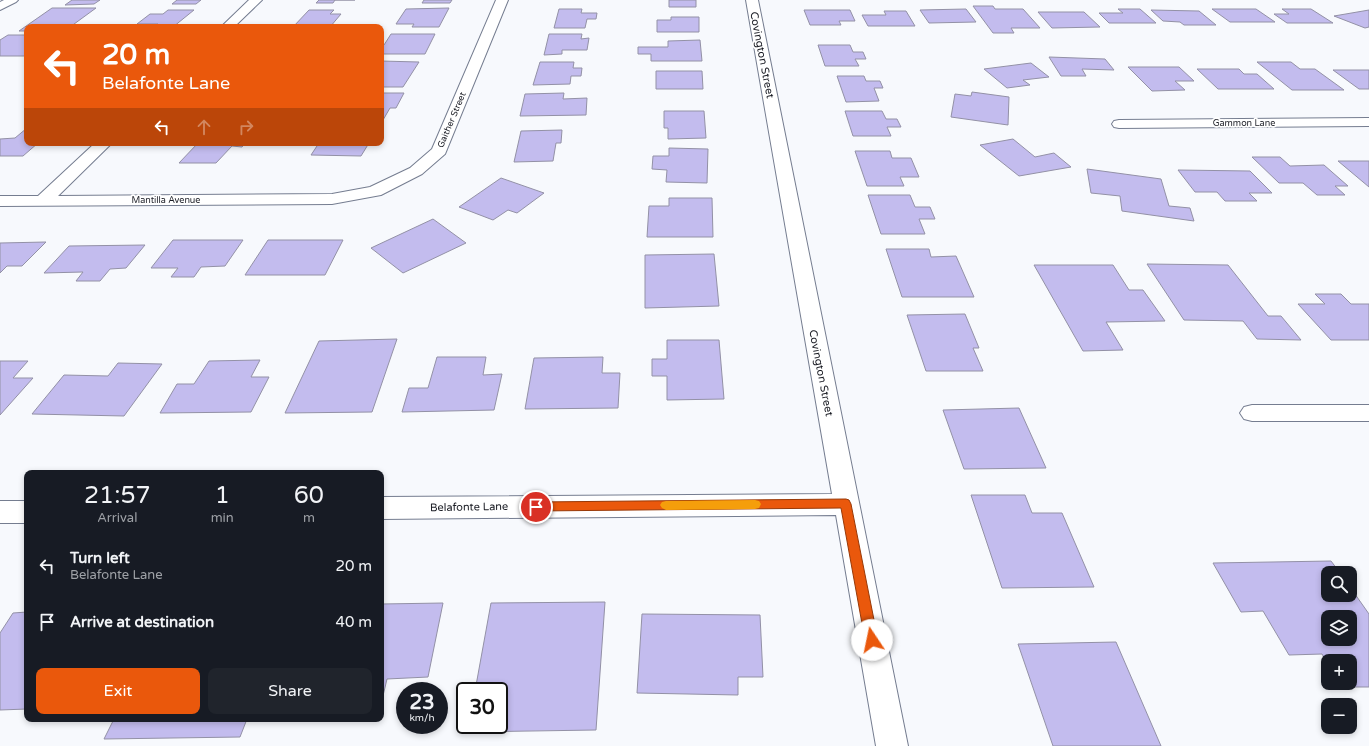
<!DOCTYPE html>
<meta charset="utf-8">
<style>
body{margin:0;font-family:"Varela Round",sans-serif;background:#20242c;color:#f1f3f6;height:100vh;display:flex;flex-direction:column;font-size:15px;white-space:nowrap}
*{box-sizing:border-box;margin:0}
p{font-size:13px;color:#9ea1a6}
.icon{flex:none;width:22px;height:22px;fill:none;stroke:currentColor;stroke-width:2;stroke-linecap:round;stroke-linejoin:round}
.map{position:relative;flex:1;overflow:hidden}
.side{position:absolute;left:24px;top:470px;width:360px;height:252px;display:flex;flex-direction:column;background:#171b24;border-radius:8px;box-shadow:0 2px 6px #0003}
.side>*{flex:none}
.top-card{position:absolute;left:24px;top:24px;width:360px;height:122px;border-radius:8px;box-shadow:0 2px 6px #0003;background:#ea580c;color:#fff;overflow:hidden}
.tools{position:absolute;left:1321px;top:566px;display:grid;gap:8px}
.tools a{display:grid;place-items:center;width:36px;height:36px;border-radius:8px;background:#171b24;box-shadow:0 2px 6px #0003;font-size:20px}
.speed{position:absolute;left:396px;top:682px;display:flex;gap:8px;font-size:20px;font-weight:700;text-align:center}
.speed>*{display:grid;place-content:center;width:52px;height:52px;border-radius:50%;background:#171b24;box-shadow:0 2px 6px #0003;line-height:1}
.speed small{font-size:10px;font-weight:400}
.speed .limit{border:2px solid #111;border-radius:6px;background:#fff;color:#111}
.pin{position:absolute;display:grid;place-items:center;width:34px;height:34px;color:#fff;margin:-17px;border:2px solid #fff;border-radius:50%;box-shadow:0 1px 4px #0007}
.me{position:absolute;width:44px;margin:-22px;rotate:349deg;stroke-linejoin:round;filter:drop-shadow(0 0 3px #0008)}
.turn{display:flex;align-items:center;gap:14px;height:84px;padding:0 12px;font-size:18px}
.turn .icon{width:52px;height:52px;stroke-width:2.5}
.turn b{display:block;font-size:28px;line-height:34px}
.lanes{display:flex;align-items:center;height:38px;padding:0 12px;background:#0003;justify-content:center;gap:20px;direction:ltr}
.lanes .off{opacity:.35}
.eta{display:flex;justify-content:space-evenly;align-items:center;height:68px;text-align:center}
.eta b{font-size:24px;font-weight:600;line-height:28px}
.cta{display:flex;gap:8px;margin-top:auto;padding:8px 12px}
.cta a{flex:1;height:46px;border-radius:8px;background:#ea580c;color:#fff;font-size:16px;font-weight:600;line-height:46px;text-align:center}
.cta a+a{background:#20242c;color:#f1f3f6}
ul{padding:0;list-style:none}
li{display:flex;align-items:center;gap:12px;height:56px;padding:0 12px}
li div{flex:1}
li b{display:block;font-size:15px}
li em{font-style:normal}
.map>svg:first-child{display:block}
</style>
<div class="map">
<svg width="1369" height="746" viewBox="0 0 1369 746">
<rect width="100%" height="100%" fill="#f7f9fd"/>
<!-- building -->
<path fill="#c3bcee" stroke="#9391a6" fill-rule="evenodd" d="M72 0H100L94 4 65 5Z
M177 0H201L196 4H172Z
M319 0H355H335L333 3H316Z
M424 0H452L450 3H422Z
M669 0H696V7H669Z
M973 6H993L995 9H1023L1040 28H1011L1014 33H993Z
M52 8H96L70 27H27V31H19Z
M449 8 439 27H412L414 24H396L406 9Z
M559 9H582L581 13H597L596 19H587L585 28H554Z
M966 9 976 22 929 23 920 10Z
M1118 9H1140L1156 23H1109L1099 13H1123Z
M1212 9H1256L1275 22H1230Z
M1282 9H1311L1333 23H1287L1274 14H1289Z
M168 10H194L173 27H154L158 24H137L150 14H163Z
M309 10H334L330 14H341L330 27H293Z
M804 10H850L855 21H839L841 25H810Z
M1151 10 1199 11 1216 25H1184L1180 22 1163 21Z
M1369 10V27L1365 28 1334 16Z
M884 11H906L915 26H868L862 15H886Z
M1038 12H1084L1100 27 1052 28Z
M671 17H699V32H657V20H671Z
M391 34H435L425 54H381V45H384Z
M549 34H582L581 39 589 38 587 50H562V54L544 55Z
M8 35H27V54L24 56H0V40Z
M700 40 702 61H651V54H638V47H668V41Z
M818 45H850L853 52H863L866 59H855L859 66H825Z
M1049 57 1105 59 1114 70 1082 69 1086 76H1061Z
M381 61 419 62 403 87H381Z
M540 62H574L573 68H582L581 76H571L570 84 533 85Z
M1257 62H1291L1300 69H1315L1344 90H1292Z
M1031 63 1049 77 1023 80 1030 85 1007 88 984 69Z
M1128 67H1179L1194 81H1175L1185 90 1152 91Z
M1197 69H1239L1244 74H1257L1274 89H1218Z
M1333 70H1369V89H1359Z
M656 71H702L703 89H656Z
M837 76H864L866 81H880L883 88H874L879 101 846 102Z
M972 92 1009 97 1008 125 951 117 955 94 971 96Z
M381 93H404L396 108H390L383 120H381Z
M564 93 563 99 587 98 586 115 520 116 525 94Z
M664 111H704L706 138 668 139V128H664Z
M845 111H882L886 119H897L901 127H887L891 136H853Z
M27 128V143H38L23 156H0V139L15 138Z
M562 130 561 143H556L553 161 514 162 521 131Z
M1013 139 1035 157 1054 153 1071 167 1019 176 980 145Z
M198 143H245L242 147 232 146 216 163H179Z
M319 143H369L361 156 311 155Z
M669 148 708 149 707 183 666 182 667 170 652 169 653 156H669Z
M855 151H890L892 158H911L919 177H900L904 186H867Z
M1252 157H1280L1290 166 1324 165 1348 186H1335L1345 195H1317L1303 183H1279Z
M1338 161H1369V187Z
M1087 169 1161 179 1169 206 1190 208 1194 221 1122 211 1120 196 1091 193Z
M1178 170 1250 171 1272 193H1249L1257 201H1225L1217 192H1195Z
M501 178 544 193 517 213 508 210 493 220 459 207Z
M868 195H910L915 207H930L935 219H919L925 234H881Z
M669 198H712L713 237H647L649 206H669Z
M433 219 466 243 403 273 371 248Z
M173 240H243L225 266 201 267 194 277H171L178 268H151Z
M268 240H343L325 275H245Z
M46 242 22 266H7L0 273V243Z
M145 245 126 268 110 269 100 281H76L83 272 44 273 69 246Z
M886 249H929L931 257 956 256 974 297H902Z
M714 254 719 306 645 308V255Z
M1147 264 1228 265 1268 316H1281L1301 340 1257 339 1243 321 1184 320Z
M1034 265H1113L1129 290H1143L1165 321 1106 322 1123 350 1083 351Z
M1315 294H1341L1351 304H1369V340H1331L1298 304H1325Z
M965 314 979 348H973L983 371H926L907 315Z
M397 339 372 412 285 413 319 341Z
M667 340H719L724 399 667 400V376H652V359H667Z
M437 357H486L483 375 502 374 494 410 402 412 409 388H428Z
M603 357 602 373H620L618 408 525 409 534 358Z
M260 360 251 377H269L251 412 160 413 177 384H194L209 361Z
M0 361H28L13 378H33L0 415Z
M118 363 162 364 124 416 32 414 64 375 108 376Z
M1019 408 1046 468 964 469 943 410Z
M971 495H1025L1032 513H1062L1094 587 1002 588Z
M1331 561 1340 573H1328V595H1350V587L1369 614V687H1342L1339 683H1350V661H1328V664L1322 654 1289 655 1263 611 1241 612 1213 563ZM1328 617H1350V639H1328Z
M605 602 596 730 467 732 469 725H499V691H475L491 603Z
M443 603 428 677 387 679 382 700H381V604Z
M27 612V709L0 710V633L13 613Z
M642 614 760 615 763 677H738V695L637 693Z
M1116 642 1161 746H1053L1018 644Z
M114 719H247L240 737 104 739Z"/>
<g fill="none" stroke-linecap="round" stroke-linejoin="round">
<defs>
<path id="street" d="M4 0H18L16 2 0 10V2Z
M249 0H262L234 27H221Z
M496 0H508L445 154 422 174 381 195 332 204 0 206V196H38L95 143H112L58 196 332 194 370 187 410 168 432 149Z
M746 0H758L908 746H876L836 515 381 519V497L832 494Z
M1369 118V126L1119 128 1114 127 1112 124 1114 121 1119 120Z
M1252 405H1369V421H1252L1244 419 1240 413 1244 407Z
M0 501H27V523H0Z"/>
</defs>
<!-- street casing -->
<use href="#street" stroke="#757d90" stroke-width="2"/>
<!-- street -->
<use href="#street" fill="#fff" fill-rule="evenodd"/>
</g>
<!-- route -->
<path fill="#ea580c" stroke="#983908" d="M846 499 849 500 851 504 878 640 876 644 872 646 867 644 865 640 841 508 536 511 532 510 531 507 532 504 536 502Z"/>
<!-- slow -->
<path fill="#f59e0b" d="M755 500 759 501 761 504 759 508 755 509 666 510 662 508 660 505 662 502 666 501Z"/>
<g text-anchor="middle" dominant-baseline="central" stroke-width="3.5" stroke-linejoin="round" paint-order="stroke">
<!-- far-street labels -->
<g font-size="9" fill="#191b23" stroke="#fff">
<text transform="translate(452 120) rotate(-67)">Gaither Street</text>
<text x="1244" y="123">Gammon Lane</text>
<text x="166" y="200">Mantilla Avenue</text>
</g>
<!-- street labels -->
<g font-size="11" fill="#191b23" stroke="#fff">
<text transform="translate(762 55) rotate(79)">Covington Street</text>
<text transform="translate(821 373) rotate(79)">Covington Street</text>
<text transform="translate(469 507) rotate(-1)">Belafonte Lane</text>
</g>
</g>
</svg>
<div class="tools">
<a><svg class="icon" aria-label="search" viewBox="0 0 24 24"><circle cx="10" cy="10" r="6"/><path d="M15 15l6 6"/></svg></a>
<a><svg class="icon" aria-label="layers" viewBox="0 0 24 24"><path d="M12 4l9 5-9 5-9-5zM3 14l9 5 9-5"/></svg></a>
<a>+</a>
<a>−</a>
</div>
<div class="speed"><div>23<small>km/h</small></div><div class="limit">30</div></div>
<div class="pin" style="left:536px;top:507px;background:#d93025"><svg class="icon" aria-label="arrive" viewBox="0 0 24 24"><path d="M6 21V4h12l-3 4 3 4H6"/></svg></div>
<svg class="me" style="left:872px;top:640px" viewBox="-20 -20 40 40"><circle r="19" fill="#fff"/><path d="M0-13L10 11 0 6-10 11z" fill="#ea580c"/></svg>
<div class="top-card">
<div class="turn"><svg class="icon" aria-label="left" viewBox="0 0 24 24"><path d="M17 20v-9H6M10 6l-5 5 5 5"/></svg><div><b>20 m</b>Belafonte Lane</div></div>
<div class="lanes"><svg class="icon" aria-label="left" viewBox="0 0 24 24"><path d="M17 20v-9H6M10 6l-5 5 5 5"/></svg><svg class="icon off" aria-label="ahead" viewBox="0 0 24 24"><path d="M12 20V5M6 11l6-6 6 6"/></svg><svg class="icon off" aria-label="right" viewBox="0 0 24 24"><path d="M7 20v-9h11M14 6l5 5-5 5"/></svg></div>
</div>
<section class="side">
<div class="eta">
<div><b>21:57</b><p>Arrival</p></div>
<div><b>1</b><p>min</p></div>
<div><b>60</b><p>m</p></div>
</div>
<ul>
<li><svg class="icon" aria-label="left" viewBox="0 0 24 24"><path d="M17 20v-9H6M10 6l-5 5 5 5"/></svg><div><b>Turn left</b><p>Belafonte Lane</p></div><em>20 m</em></li>
<li><svg class="icon" aria-label="arrive" viewBox="0 0 24 24"><path d="M6 21V4h12l-3 4 3 4H6"/></svg><div><b>Arrive at destination</b></div><em>40 m</em></li>
</ul>
<div class="cta"><a>Exit</a><a>Share</a></div>
</section>
</div>
